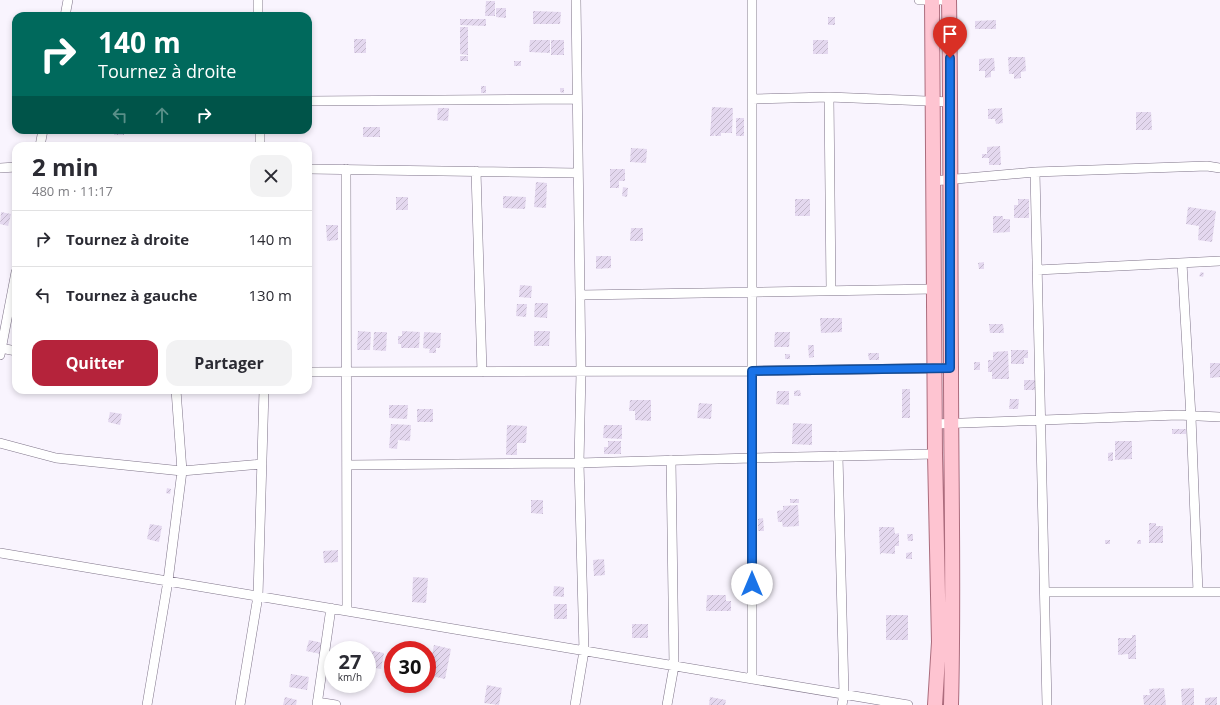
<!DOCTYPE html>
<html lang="fr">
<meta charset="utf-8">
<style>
body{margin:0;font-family:"Open Sans",sans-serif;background:#f2f2f3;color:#2b2b33;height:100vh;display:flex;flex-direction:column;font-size:15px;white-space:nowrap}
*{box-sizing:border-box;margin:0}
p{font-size:13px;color:#7c7c81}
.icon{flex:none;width:22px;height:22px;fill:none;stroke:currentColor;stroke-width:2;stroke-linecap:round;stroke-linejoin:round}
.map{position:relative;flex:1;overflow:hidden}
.side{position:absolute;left:12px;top:142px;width:300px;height:252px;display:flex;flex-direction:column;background:#fff;border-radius:12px;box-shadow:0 2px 6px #0003}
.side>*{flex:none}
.guide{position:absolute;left:12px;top:12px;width:300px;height:122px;border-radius:12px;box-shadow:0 2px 6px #0003;background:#00695c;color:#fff;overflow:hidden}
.speed{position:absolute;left:324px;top:641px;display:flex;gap:8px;font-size:20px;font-weight:700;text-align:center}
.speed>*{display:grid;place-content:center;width:52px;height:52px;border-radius:50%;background:#fff;box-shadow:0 2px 6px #0003;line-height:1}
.speed small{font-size:10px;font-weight:400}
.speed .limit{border:6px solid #d22;background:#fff;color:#111}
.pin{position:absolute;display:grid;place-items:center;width:34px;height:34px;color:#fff;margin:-41px -17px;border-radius:50% 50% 50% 0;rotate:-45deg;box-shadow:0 0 4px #0007}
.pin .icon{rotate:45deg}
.me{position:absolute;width:44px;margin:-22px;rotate:0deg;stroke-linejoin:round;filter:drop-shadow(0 0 3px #0008)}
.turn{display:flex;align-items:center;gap:14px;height:84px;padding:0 20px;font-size:18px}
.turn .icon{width:52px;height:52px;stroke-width:2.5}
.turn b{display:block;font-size:28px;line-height:34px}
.lanes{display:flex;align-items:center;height:38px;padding:0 20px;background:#0003;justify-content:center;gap:20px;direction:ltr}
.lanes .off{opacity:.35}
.round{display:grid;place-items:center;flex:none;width:42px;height:42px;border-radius:12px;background:#f2f2f3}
.overview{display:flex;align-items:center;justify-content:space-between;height:68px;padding:0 20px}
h1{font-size:24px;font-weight:700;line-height:30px}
.action{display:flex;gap:8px;margin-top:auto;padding:8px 20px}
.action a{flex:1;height:46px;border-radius:12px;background:#b5233b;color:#fff;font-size:16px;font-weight:700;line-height:46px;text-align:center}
.action a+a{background:#f2f2f3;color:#2b2b33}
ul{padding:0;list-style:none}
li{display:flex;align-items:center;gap:12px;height:56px;padding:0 20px;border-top:1px solid #e1e1e2}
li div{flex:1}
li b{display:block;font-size:15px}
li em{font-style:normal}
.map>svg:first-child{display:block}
</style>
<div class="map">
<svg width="1220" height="705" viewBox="0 0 1220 705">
<defs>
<pattern id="building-hatch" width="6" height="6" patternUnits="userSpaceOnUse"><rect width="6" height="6" fill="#e4d8ef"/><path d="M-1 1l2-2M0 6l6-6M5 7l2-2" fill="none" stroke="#c3b8cc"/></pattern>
</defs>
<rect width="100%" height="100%" fill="#f9f4fe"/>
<!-- building -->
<path fill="url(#building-hatch)" d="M486 1H495V16H485Z
M496 8H506V18L496 17Z
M533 11 561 12 560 24H533Z
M828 17H835V25H828Z
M460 19H486V26L460 25Z
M996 20V29H975V21Z
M460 27H468V55L460 54Z
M354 39H366V53H354Z
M530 40H550V53L529 52Z
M551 40H564V55H551Z
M813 40H828V54H813Z
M460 56H468V61H460Z
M1008 57H1025L1026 71 1021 72V78L1014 79V74H1009Z
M994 58 995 71H991V77L985 78V71H979V59Z
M514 61H521V66H514Z
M481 86H486V93H481Z
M560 88H564V93L560 92Z
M712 107 733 108 732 133H721V136H715L714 133V136H710Z
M438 108H449L448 121 437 120Z
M1002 108 1003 123 996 124 995 119H988V109Z
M1136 112H1151L1152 130H1136Z
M736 118H744V136H736Z
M363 127H380V137H363Z
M114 130H124V135H114Z
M1000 146 1001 165H989V158H982V154H987V147Z
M631 148 647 149 646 163 630 162Z
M610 169H625V181H619V188H610Z
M536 182 547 183 546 208 534 207Z
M623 187 628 188 627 197 622 196Z
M503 196 526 197 525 209 503 208Z
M396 197H408V210H396Z
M795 199H810V216H795Z
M1018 199H1029V218H1014V205H1018Z
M1188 207 1216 211 1212 242 1198 240 1199 226 1186 224Z
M1 212 11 214 8 226 0 224Z
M993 216H1003V219H1010V232L993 233Z
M326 225H338V240L327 241Z
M631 228H643V241H630Z
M596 256H611V268L596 269Z
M984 262V269H979L978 263Z
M1201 272 1204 273 1203 277 1199 276Z
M520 285 532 286 531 298 519 297Z
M535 303H548L547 318 534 317Z
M517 304H527L526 317 516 316Z
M820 318H842V332L821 333Z
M989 324H1003L1004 333H990Z
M358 331 371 332 370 350H357Z
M402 331 420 332 419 348H401V344H398V336H402Z
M534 331H550L549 346H534Z
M374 332H387L386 351 373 350Z
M424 332 441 333 440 348H436V353H429L430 349 423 348Z
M775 332H790L789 347H774Z
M808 345H814V357L809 358Z
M1011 350H1028V358H1024V364H1011Z
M1008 351 1009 379H992V372H988V360H993V352Z
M868 353H879V360H869Z
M785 354H790V359H785Z
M974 362H980V370H974Z
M1210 363H1220V377L1210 378Z
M1024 380H1036V390H1024Z
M902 389H910V418H902Z
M800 390 801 396H794V391Z
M777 391H789V405L776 404Z
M1010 399H1019L1018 409H1009Z
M630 400H651V421L635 420V411H629Z
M699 403 712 404 711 419 697 418Z
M389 405H408L407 419 389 418Z
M417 409H433V422H417Z
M110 412 122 414 120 425 108 422Z
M793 423 812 424V445L792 444Z
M391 424 411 425 410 441 398 440 397 449 389 448Z
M507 425 527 426 526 443H517V455H506Z
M604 425H622V439L603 438Z
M1172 429H1186V434H1172Z
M608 441H621V454H604V447H608Z
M1115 441H1132V459L1115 460Z
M1113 452V461H1108V453Z
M167 488 171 489 170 494 166 493Z
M790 499H799V503H790Z
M531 500H543V514L531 513Z
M798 505 799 526 783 527 782 522H778L777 511 783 510V506Z
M763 518 764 531H758V519Z
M1149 523H1156V526H1163V543H1149Z
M150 524 162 526 159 542 147 539Z
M879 527H894L895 534 899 533V546H895V554L881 553 880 555Z
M907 534H913V541H908Z
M1105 540H1110V544H1105Z
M1138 540H1141V544H1137Z
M338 550V562L324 563 323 551Z
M912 552V559H906V553Z
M604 559 605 575 594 576 593 560Z
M413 577 428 578 426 603 412 602Z
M554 586 564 587V597L553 596Z
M707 595H726V601H731V611H706Z
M554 604H567V619H554Z
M886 615H908V640H886Z
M632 624H648V638H632Z
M1132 635H1136V659H1128V654L1118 655V638H1132Z
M309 640 323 643 321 654 306 651Z
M434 645 451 649 445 679 428 675Z
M368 650 384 653 381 669 367 667Z
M291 674 309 677 307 690 289 687Z
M487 685 502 688 499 705 484 703Z
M1164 688 1166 705H1144L1143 695H1150L1149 689Z
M1194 688V705H1182L1181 689Z
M285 697 297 700 296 705H283Z
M710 697 726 700 725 705H709Z
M1217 697V705H1205V698Z"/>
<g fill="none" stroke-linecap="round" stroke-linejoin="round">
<defs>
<path id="minor" d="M258 0V16
M752 0V679
M919 0H949
M65 16 68 0
M829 97 831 290
M752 99 829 97 951 102
M308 101 577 99
M260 130V146
M40 146 43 130
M0 168 16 167
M308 169 578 173
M346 169 347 611
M476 171 482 372
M1035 172 1047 705
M933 181 1035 172 1207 166 1220 168
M1182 263 1191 417 1198 592
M1037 270 1220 261
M580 295 934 289
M0 348 16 351
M0 355 16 272
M308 372 752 371 951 368
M935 424 1178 415 1220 417
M0 443 56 458 182 471 262 464
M838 456 844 694 842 705
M347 465 579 463 752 458 935 454
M0 553 908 705
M1045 592H1220
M317 702 336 705
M147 705 168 581 182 471 176 390
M240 705 258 596 264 390
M317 705 331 608
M575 705 584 651 579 463 581 372 576 0
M667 705 674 666 671 460"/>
<path id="primary" d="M932 0 935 454 939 642 935 705
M949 0C951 123 950 246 951 368 951 481 954 593 951 705"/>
</defs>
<!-- minor casing -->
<use href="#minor" stroke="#7f7489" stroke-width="10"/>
<!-- primary casing -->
<use href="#primary" stroke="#ac6c7d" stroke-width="16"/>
<!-- minor -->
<use href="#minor" stroke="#fff" stroke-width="9"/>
<!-- primary -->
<use href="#primary" stroke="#fec4d1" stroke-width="14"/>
</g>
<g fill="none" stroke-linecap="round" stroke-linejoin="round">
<defs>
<path id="route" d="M752 584V371L950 368V58"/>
</defs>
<!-- route casing -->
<use href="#route" stroke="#114b97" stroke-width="10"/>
<!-- route -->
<use href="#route" stroke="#1a73e8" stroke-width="7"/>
</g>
</svg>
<div class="speed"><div>27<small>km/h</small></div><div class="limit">30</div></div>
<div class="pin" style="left:950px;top:58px;background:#d93025"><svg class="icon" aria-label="arrive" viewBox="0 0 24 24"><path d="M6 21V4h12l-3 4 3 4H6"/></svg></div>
<svg class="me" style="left:752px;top:584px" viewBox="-20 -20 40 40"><circle r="19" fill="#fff"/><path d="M0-13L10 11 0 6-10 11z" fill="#1a73e8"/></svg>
<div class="guide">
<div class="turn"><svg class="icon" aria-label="right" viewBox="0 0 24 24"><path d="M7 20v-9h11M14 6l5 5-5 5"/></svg><div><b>140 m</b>Tournez à droite</div></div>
<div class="lanes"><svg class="icon off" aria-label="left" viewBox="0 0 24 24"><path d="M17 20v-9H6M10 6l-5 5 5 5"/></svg><svg class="icon off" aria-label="ahead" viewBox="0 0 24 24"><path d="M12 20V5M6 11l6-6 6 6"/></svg><svg class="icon" aria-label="right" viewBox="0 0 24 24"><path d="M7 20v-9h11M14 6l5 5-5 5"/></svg></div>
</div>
<section class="side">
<div class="overview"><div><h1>2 min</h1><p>480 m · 11:17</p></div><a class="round"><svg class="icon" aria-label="close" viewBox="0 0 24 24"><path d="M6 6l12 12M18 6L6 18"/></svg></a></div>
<ul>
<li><svg class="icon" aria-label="right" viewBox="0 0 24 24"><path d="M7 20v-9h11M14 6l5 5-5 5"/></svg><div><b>Tournez à droite</b></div><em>140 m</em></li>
<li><svg class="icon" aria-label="left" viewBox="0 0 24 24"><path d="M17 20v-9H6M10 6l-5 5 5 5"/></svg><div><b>Tournez à gauche</b></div><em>130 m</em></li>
</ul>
<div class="action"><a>Quitter</a><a>Partager</a></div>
</section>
</div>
